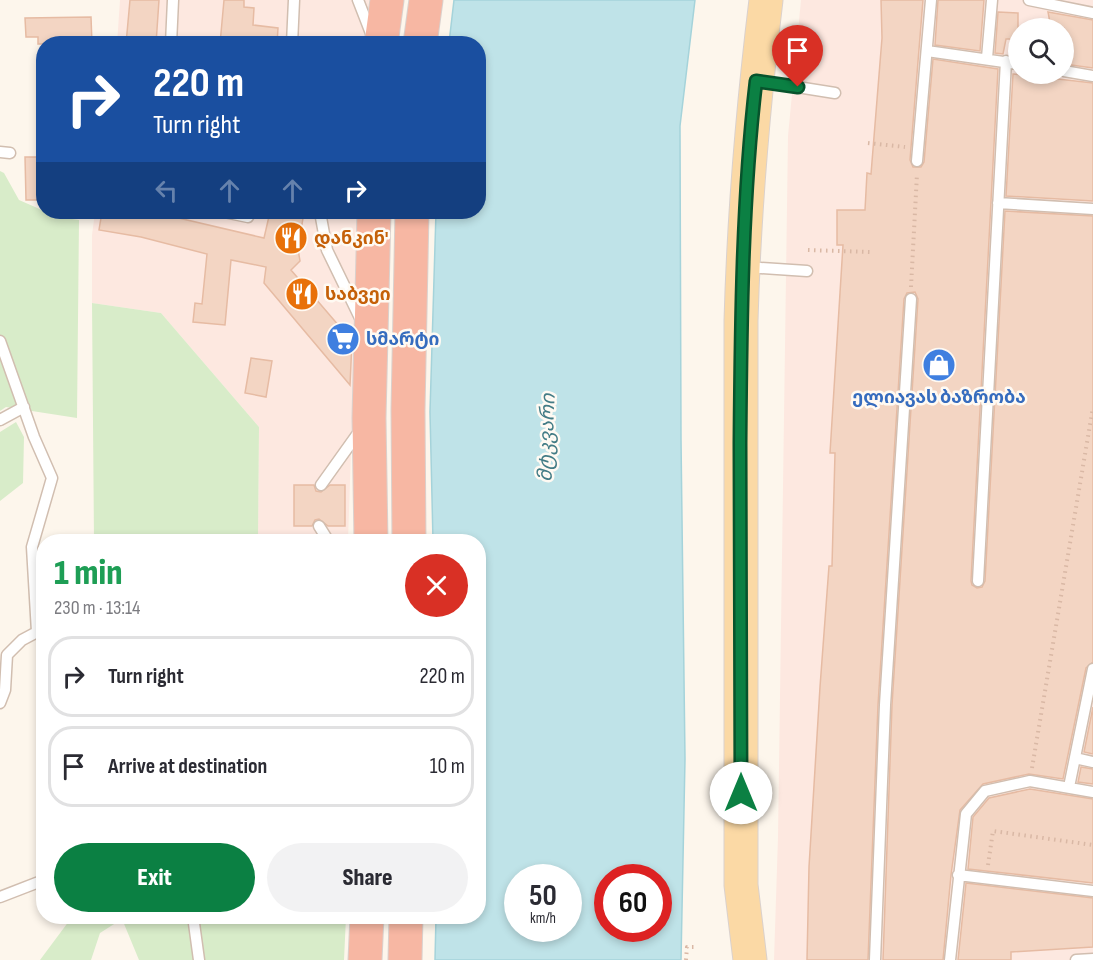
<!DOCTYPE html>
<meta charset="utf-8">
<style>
body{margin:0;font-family:"Sofia Sans Condensed","Noto Sans Georgian",sans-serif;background:#f2f2f3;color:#2b2b33;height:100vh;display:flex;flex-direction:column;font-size:22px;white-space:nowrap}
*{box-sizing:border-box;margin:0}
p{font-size:20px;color:#7c7c81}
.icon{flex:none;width:33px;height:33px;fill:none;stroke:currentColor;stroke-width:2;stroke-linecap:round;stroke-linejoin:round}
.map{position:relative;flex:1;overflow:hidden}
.drawer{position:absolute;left:36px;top:534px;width:450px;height:390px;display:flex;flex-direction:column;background:#fff;border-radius:24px;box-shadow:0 3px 9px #0003}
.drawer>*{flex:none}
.guide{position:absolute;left:36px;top:36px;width:450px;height:183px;border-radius:24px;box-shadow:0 3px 9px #0003;background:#1a4fa0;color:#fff;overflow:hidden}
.buttons{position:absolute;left:1008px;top:18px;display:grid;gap:12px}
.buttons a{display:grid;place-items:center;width:66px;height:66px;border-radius:50%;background:#fff;box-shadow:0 3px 9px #0003;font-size:30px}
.speed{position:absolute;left:504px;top:864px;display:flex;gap:12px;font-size:30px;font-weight:700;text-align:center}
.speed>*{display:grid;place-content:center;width:78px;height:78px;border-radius:50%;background:#fff;box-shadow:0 3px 9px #0003;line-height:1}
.speed small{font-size:15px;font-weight:400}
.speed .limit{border:9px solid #d22;background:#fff;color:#111}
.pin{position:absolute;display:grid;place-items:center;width:51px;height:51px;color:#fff;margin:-62px -26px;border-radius:50% 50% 50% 0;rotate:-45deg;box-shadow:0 0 6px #0007}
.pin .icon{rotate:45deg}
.me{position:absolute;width:66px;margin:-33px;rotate:0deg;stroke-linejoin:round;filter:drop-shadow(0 0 4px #0008)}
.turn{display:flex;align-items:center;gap:21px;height:126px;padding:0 18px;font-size:27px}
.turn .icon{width:78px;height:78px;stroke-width:2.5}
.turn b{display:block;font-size:42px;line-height:51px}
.lanes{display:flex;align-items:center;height:57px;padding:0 18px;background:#0003;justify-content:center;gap:30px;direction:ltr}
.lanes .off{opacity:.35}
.round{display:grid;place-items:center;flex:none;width:63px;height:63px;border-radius:32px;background:#f2f2f3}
.overview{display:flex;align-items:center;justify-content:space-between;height:102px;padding:0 18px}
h1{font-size:36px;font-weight:800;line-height:45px;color:#1e9e55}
.primary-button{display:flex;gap:12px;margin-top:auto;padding:12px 18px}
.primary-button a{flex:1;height:69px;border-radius:36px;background:#0b8043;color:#fff;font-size:24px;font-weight:800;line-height:69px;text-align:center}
.primary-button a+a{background:#f2f2f3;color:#2b2b33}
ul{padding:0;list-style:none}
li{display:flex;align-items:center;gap:18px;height:81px;margin:0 12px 9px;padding:0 6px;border:3px solid #e1e1e2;border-radius:24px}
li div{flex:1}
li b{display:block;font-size:22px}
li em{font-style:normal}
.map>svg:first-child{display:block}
</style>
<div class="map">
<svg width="1093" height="960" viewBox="0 0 1093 960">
<rect width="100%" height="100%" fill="#fdf6ec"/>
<!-- commercial -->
<path fill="#fde8e0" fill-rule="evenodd" d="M120 0H369L366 43 117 44Z
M801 0H1093V960H774L778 837 788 136ZM1018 28H1064V74H1018Z
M95 212H359L348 541H258L259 427 161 313 92 303V235Z"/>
<!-- green -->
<path fill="#d8ecc9" d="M0 171 4 173 19 200 58 217 79 220 77 418 6 407 0 411Z
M92 303 161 313 259 427 258 541H94Z
M16 422 24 437 23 483 0 501V432Z
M72 917H346L344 960H139L122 919 100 933 91 960H40Z"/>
<!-- water -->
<path fill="#bfe3e8" stroke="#a5d3da" stroke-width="1.5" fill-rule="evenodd" d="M454 0H695L680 126 681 439 685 759 681 960H435L436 917 478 916V542L433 541 430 412 436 212H478V44L449 43ZM518 878H568V928H518ZM608 878H658V928H608Z"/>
<!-- building -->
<path fill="#f3d5c3" stroke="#e6bba3" stroke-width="1.5" d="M130 0H159L156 44H126Z
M224 0H244V7L254 8 253 25 278 28 277 44H220Z
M881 0H923L910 160 913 167H921L924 162 933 59 998 69 971 581 972 585 977 588 982 587 985 581 1005 211 1093 216V662L1086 668 1063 779 1029 774 983 784 960 810 951 875 943 960H883L892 705 918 299 915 292 907 293 904 299 878 705 868 960H807L809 867 820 687 829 566H832L835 453H830L843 245H837V210H865L867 173 871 174 882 38Z
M938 0H984L980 51 935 45Z
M998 12 1018 13V39H1006L1003 54 995 53Z
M1048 12 1093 20V68L1064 64V28H1051Z
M91 17 92 44H38V37H26L25 18Z
M1013 74 1093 83V201L1006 196Z
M25 157H44V200H26Z
M102 212H153L264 238 270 212H304L298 249 300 261 291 270 352 341 350 385 264 283 266 267 231 260 225 325 193 322 195 303 202 304 207 254 141 237 99 230Z
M251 358 272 361 266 397 245 393Z
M294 485H314L316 491 321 492 330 485H345V526H328L319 519 315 520 312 526H294Z
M1093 707V754L1084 752Z
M1081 767 1093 769V784L1078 782Z
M1030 789 1093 799V883L968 869 973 817 989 798Z
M966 883 1093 898V947L1011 952V960H958Z"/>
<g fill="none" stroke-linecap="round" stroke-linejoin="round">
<defs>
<path id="lane" d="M358 0 372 36
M1029 0 1093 13
M171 44 173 0
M292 44 294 0
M927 51 1018 64
M987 58 992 0
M1064 71 1093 76
M760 81 835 93
M0 152 10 153
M917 161 931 0
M998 203 1093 209
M224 212 248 217 251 212
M320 212 327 250 361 320
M746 267 807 271
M0 341 34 437 52 478 32 547 37 632
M0 420 24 407
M321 485 361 429
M319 526 329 542
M978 581 1006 61
M0 703 5 690 7 655 22 640 37 632 44 637
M1075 758 1093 762
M1069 787 1093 669
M958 875 1093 891
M0 897 44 880
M193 916 199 960
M875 960 885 705 911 299
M950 960 966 814 985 791 1030 781 1093 792
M1076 960 1093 959"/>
<path id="primary" d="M750 960 741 885V321C744 213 753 107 766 0"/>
<path id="highway" d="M381 44 387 0
M420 44 426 0
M371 542 369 418 374 212
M409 542 408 410 412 212
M365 960 367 916
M405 960 406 916"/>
</defs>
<!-- lane casing -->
<use href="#lane" stroke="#d1beb0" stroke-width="13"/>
<!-- primary casing -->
<use href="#primary" stroke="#dad1cd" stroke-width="35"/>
<!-- highway casing -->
<use href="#highway" stroke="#dad1cd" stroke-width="35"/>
<!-- path -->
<path stroke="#d9b8a5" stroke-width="4" stroke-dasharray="1.5 4.5" stroke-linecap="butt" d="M868 143 905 147
M808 250 870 252
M911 287 917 174
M1032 768 1093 407
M988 865 993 831 1093 845
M686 960 687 947H696"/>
<!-- lane -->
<use href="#lane" stroke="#fff" stroke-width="10"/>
<!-- primary -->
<use href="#primary" stroke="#fbd9a5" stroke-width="33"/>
<!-- highway -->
<use href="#highway" stroke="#f7b7a3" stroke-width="33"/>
</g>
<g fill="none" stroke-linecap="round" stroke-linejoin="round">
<defs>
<path id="route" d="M741 793C740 677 740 560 740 443 741 322 742 201 756 81L798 87"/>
</defs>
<!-- route casing -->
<use href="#route" stroke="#07532c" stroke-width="15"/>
<!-- route -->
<use href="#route" stroke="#0b8043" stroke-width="10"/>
</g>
<!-- icons -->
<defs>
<symbol id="restaurant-disc" viewBox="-11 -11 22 22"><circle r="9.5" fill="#e8710a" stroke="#fffaf3"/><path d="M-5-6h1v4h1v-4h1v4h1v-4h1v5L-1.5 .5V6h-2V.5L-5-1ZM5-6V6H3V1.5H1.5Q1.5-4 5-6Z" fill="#fff"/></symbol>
<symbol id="supermarket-disc" viewBox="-11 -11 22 22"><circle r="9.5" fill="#3f7fe0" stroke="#fffaf3"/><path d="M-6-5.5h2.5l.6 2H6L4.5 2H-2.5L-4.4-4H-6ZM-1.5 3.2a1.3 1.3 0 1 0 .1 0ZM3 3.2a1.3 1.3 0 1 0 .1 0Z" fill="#fff"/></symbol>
<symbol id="shop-disc" viewBox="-11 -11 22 22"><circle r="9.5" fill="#3f7fe0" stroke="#fffaf3"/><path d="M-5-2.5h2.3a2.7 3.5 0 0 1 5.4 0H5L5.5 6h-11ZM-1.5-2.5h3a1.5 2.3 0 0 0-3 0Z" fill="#fff"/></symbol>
</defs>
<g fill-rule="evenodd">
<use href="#restaurant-disc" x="272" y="219" width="38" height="38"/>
<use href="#restaurant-disc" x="283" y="275" width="38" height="38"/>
<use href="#supermarket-disc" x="324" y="320" width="38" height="38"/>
<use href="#shop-disc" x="920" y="346" width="38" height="38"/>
</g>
<g text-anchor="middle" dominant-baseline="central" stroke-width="5" stroke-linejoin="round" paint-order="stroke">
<!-- food labels -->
<g font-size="18" font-weight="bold" fill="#c56008" stroke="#fffaf3" text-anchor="start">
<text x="314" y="238">დანკინ'</text>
<text x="325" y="294">საბვეი</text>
</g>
<!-- shop labels -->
<g font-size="18" font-weight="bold" fill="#366cbe" stroke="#fffaf3" text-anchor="start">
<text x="366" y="339">სმარტი</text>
<text x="939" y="397" text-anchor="middle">ელიავას ბაზრობა</text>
</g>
<!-- water labels -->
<g font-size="20" font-style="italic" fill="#437c86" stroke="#fffaf3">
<text transform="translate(547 438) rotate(-88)">მტკვარი</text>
</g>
</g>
</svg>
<div class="buttons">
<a><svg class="icon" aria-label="search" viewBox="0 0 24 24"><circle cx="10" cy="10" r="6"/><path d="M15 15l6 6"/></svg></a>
</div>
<div class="speed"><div>50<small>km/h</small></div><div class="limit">60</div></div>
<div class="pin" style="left:798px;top:87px;background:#d93025"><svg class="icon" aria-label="arrive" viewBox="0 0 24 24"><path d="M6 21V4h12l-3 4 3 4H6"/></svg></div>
<svg class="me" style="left:741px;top:793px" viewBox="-20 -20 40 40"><circle r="19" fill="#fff"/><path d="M0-13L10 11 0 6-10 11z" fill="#0b8043"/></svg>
<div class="guide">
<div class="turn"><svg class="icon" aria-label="right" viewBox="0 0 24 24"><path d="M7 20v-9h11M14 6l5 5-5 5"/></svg><div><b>220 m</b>Turn right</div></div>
<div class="lanes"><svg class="icon off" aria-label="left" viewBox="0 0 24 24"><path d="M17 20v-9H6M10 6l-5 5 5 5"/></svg><svg class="icon off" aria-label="ahead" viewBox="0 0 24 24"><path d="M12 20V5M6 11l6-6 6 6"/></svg><svg class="icon off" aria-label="ahead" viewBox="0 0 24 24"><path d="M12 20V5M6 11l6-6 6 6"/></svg><svg class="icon" aria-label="right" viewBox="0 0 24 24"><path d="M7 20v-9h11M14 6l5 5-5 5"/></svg></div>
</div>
<section class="drawer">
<div class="overview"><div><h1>1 min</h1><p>230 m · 13:14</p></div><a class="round" style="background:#d93025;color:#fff"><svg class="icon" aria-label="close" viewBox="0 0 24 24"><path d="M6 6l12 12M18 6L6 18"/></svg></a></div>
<ul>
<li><svg class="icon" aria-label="right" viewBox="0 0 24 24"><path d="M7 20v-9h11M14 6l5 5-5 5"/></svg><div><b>Turn right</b></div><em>220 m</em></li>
<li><svg class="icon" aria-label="arrive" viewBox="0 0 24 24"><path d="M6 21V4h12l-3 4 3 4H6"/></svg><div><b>Arrive at destination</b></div><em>10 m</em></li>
</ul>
<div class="primary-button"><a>Exit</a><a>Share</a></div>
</section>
</div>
